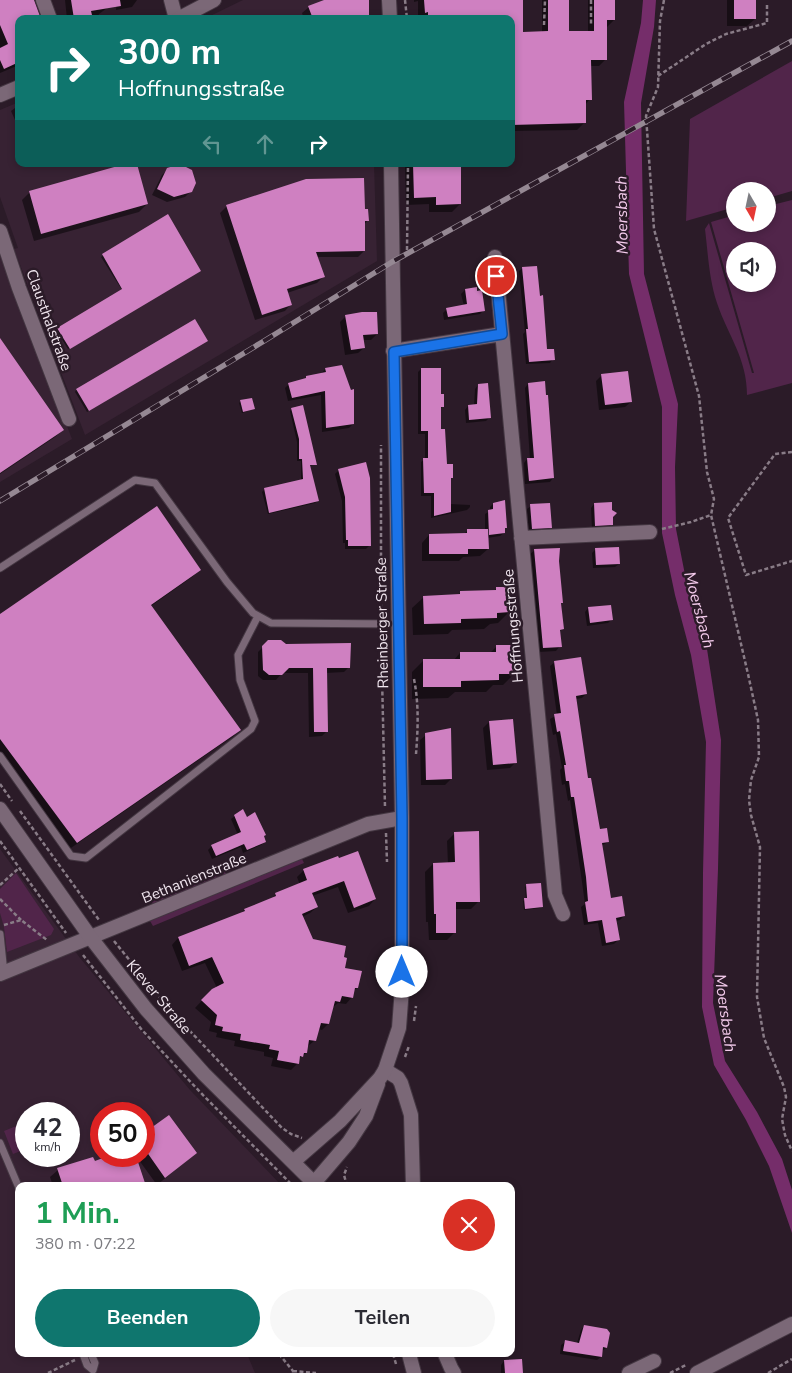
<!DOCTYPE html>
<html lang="de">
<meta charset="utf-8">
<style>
body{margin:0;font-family:"Nunito Sans",sans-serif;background:#f7f7f7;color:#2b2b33;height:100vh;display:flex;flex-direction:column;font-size:19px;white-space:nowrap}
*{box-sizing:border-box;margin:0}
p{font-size:16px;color:#7c7c81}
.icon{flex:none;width:28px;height:28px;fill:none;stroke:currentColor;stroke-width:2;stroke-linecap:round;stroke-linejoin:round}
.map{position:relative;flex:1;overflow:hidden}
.drawer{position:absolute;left:15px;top:1182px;width:500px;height:175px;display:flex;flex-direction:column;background:#fff;border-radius:10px;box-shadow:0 2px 8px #0003}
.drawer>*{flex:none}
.banner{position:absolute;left:15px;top:15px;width:500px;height:152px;border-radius:10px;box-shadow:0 2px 8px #0003;background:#0f766e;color:#fff;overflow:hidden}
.needle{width:32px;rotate:171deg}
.fabs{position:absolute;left:726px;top:182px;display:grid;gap:10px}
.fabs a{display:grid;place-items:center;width:50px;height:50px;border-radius:50%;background:#fff;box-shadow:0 2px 8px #0003;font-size:25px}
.speed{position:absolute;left:15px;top:1102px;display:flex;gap:10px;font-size:25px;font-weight:700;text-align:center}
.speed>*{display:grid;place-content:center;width:65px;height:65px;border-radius:50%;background:#fff;box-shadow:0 2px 8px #0003;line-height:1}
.speed small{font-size:12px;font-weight:400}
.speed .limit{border:8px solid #d22;background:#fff;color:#111}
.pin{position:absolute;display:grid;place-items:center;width:42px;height:42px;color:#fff;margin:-21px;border:2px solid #fff;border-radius:50%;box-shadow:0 1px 5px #0007}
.me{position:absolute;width:55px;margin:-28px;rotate:0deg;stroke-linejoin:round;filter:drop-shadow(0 0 4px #0008)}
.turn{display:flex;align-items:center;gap:18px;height:105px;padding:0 20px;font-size:22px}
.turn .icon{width:65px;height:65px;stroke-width:2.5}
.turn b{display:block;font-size:35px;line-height:42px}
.lanes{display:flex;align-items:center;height:48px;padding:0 20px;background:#0003;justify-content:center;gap:25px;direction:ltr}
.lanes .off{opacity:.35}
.round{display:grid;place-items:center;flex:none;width:52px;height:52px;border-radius:26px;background:#f7f7f7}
.head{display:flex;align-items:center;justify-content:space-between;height:85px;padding:0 20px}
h1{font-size:30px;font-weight:700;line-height:38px;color:#1e9e55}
.action{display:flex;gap:10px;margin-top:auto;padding:10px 20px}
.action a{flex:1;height:58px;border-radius:30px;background:#0f766e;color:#fff;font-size:20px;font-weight:700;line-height:58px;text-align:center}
.action a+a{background:#f7f7f7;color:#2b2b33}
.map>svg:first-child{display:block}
</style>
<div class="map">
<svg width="792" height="1373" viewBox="0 0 792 1373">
<rect width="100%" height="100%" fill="#2b1b28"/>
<!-- built -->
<path fill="#372233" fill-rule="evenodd" d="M243 0H369V19H204Z
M19 102V164H374L377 261 85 435 14 249 18 248 0 197V110Z
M0 253 72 439 0 482Z
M0 849 80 958 190 1090 282 1186H19V1354H247L255 1373H0ZM26 1114H69V1156H26ZM101 1114H144V1156H101Z"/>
<!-- green -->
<path fill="#51254a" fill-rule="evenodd" d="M792 61V191L768 198V191H735V207L686 221 690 119Z
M792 200V383L747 395C747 358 728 336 717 303 709 279 708 254 705 229L709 223 752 373H754L711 222 735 215V224H768V206ZM735 251H768V284H735Z
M302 859 304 863 153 926 150 921Z
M224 871 228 876 155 905 150 902Z
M16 873 54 929 51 935 7 952 4 927 0 913V889Z
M21 1124 26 1137V1149L13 1154 4 1131Z"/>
<!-- water -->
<path fill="#752d6a" d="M643 0H656L654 27 641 103 644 274 678 404 675 467 676 529 688 590 707 649 721 740 718 869 713 1003 725 1061 757 1112 782 1159 792 1190V1233L769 1166 746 1120 714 1065 702 1007 703 873 706 742 691 655 675 595 662 533V407L629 274 624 102 641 23Z"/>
<!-- shadow -->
<path fill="#0007" d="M0 0H31L19 19V65L0 73Z
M65 0H105L107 8 99 14 97 19H67Z
M117 0H137L132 7 116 10Z
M328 0H368V19H304L302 13 309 7Z
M414 0H522V33H542V0H568V32H588V0H614V20L607 27 606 59 599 66H590V99L585 105 584 123 577 130 511 131V19H418V1L414 2Z
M727 0H755V19L747 26H727Z
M19 105V129L11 111Z
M129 164H135L147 204 139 212 34 241 22 200 30 192Z
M405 164H459L460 204 452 212H429V204L406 205Z
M168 169 191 191 185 197 167 202 152 195 162 175Z
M227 206 363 210 367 221 364 225V251L358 257H317L323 277 317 283 287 293 291 304 285 311 255 320 220 213Z
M167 216 198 272 68 349 56 330 122 290 101 257Z
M523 268 546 350 553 359 550 363 526 364 523 334 525 332 519 271Z
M476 288 484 310 480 314 444 320 443 313 447 309 464 306 461 294 465 290Z
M346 316 377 334 371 340H363L364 348 358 353 345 355 340 322Z
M194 321 205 342 87 412 75 392 76 390Z
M0 340 63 430 55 437 0 474Z
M325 369 353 424 349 428 322 432 321 395 288 401 285 388 289 384 321 374Z
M421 369 440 396 443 406 440 409V431L446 465 452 477 450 480V504L470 505V507L467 510 431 518V496H421V462L425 459V434H418V372Z
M602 375 631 402 625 407 599 410 596 381Z
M528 384 553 478 550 482 525 484 524 463 527 459H530L525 388Z
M478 385 490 417 486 421 466 423 465 410 468 406H474L475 389Z
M241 401 253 409 242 413 239 403Z
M292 409 316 464 309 466 317 501 315 503 268 514 262 492 264 490 301 481V461H297V442L290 411Z
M339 470 370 545 366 549H345V543H343L342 501 335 474Z
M493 504 505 528 504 533 500 536 487 538 488 549 480 556 463 557 459 561H422V543L429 535H463L468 530H485V514L490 511V507Z
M594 504 611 517 612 524 608 528 592 529 591 508Z
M531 506 551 527 547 531 529 532 527 509Z
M596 549 619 564 615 567 593 568 592 553Z
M535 550 558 561 563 628 559 632 560 646 556 651 539 652 530 554Z
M199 570 192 577 151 606 239 730 232 737 68 850 0 757V615Z
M496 589 509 612 498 623 490 624 484 629 452 630 448 634 413 635 412 608 424 597 457 596 461 592 494 591Z
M588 608 611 620 608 623 587 626 585 612Z
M269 641 349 667 344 672 326 673 327 731 322 736 309 737 308 673H282L276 680H263L258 676V652Z
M497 646 515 673 503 685H493L486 692H455L448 698 412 699V672L423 661H453L460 653H490Z
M555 662 586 694 582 698 575 699 587 780 599 831 608 842 601 846 610 899 624 916 620 920 615 921 618 940 614 944 602 946 598 923 584 925 581 907 585 904 582 882 570 800 568 801 565 784 562 785 560 770 562 768 556 734 553 735 550 719 557 715 550 666Z
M489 722 516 762 510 768 487 770 483 728Z
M426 735 451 779 445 785H421L420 740Z
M235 816 263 837 265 842 261 845 243 853 241 847 212 859 208 850 212 846 238 835 231 819Z
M455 833 479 901 471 909H455V932L447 940H429L428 922H426L425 872 433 864H448L447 841Z
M338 858 375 899 369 906 348 913 338 887 312 896 317 907 310 913 302 917 312 940 342 958 344 969 357 988 353 991 352 997 346 1004 338 1003 332 1008 328 1024 322 1030 318 1029 314 1041 307 1047 306 1053 298 1059 297 1064 291 1070 271 1066 273 1058 264 1056V1052L234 1046 235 1041 216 1037 217 1033 209 1031 211 1022 195 1008 212 990 217 988 205 963 182 971 172 945 178 938 241 914 244 910 271 900 276 894 300 885 297 877 304 870Z
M527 885 541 907 540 908 524 910 523 901 526 899 525 887Z
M168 1116 196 1153 157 1185 136 1156H144V1134Z
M135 1156 145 1186H53L50 1177 58 1170Z
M584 1326 606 1348 602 1351 601 1357 597 1360 560 1354 561 1345 565 1342 577 1343 581 1330Z
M504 1361 522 1373H501V1365Z"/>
<!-- building -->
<path fill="#cf80c1" d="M0 0H34L41 19H19V67L17 63 4 69 0 60V48L8 44 0 25Z
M71 0H120L121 6 91 11 93 19H74Z
M324 0H369V19H313L308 6Z
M424 0H523V32L548 31V0H569V31H594V0H615V20H607V60H591L592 100H586V123L511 125V19H428V12L425 13Z
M734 0H756V19H734Z
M125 164H137L148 204 41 234 29 191Z
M180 164 192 170 196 183 192 192 174 197 157 189 167 168Z
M413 164H461V204L436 205V197L414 198Z
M364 178 365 209H368L369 221H365V251L316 252 325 277 287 289 292 305 262 315 226 205 306 179Z
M168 214 201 271 70 349 57 328 122 289 102 254Z
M537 266 540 296 543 295 547 349H554L555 360 529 362 526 329H528L522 267Z
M477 287V291L482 290 485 311 448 317 446 308 467 304 465 289Z
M362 312H377L378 334 363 335 365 348 351 350 345 315Z
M195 319 208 341 89 411 76 389Z
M0 338 64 430 0 473Z
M342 365 351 390 354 389V424L326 428 325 391 292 398 288 383 306 378V376L326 372 325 368Z
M421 368H441V394H444V407H441V429H445L447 464H453V478H451V512L434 516V493H424L423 458H428V431H421Z
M628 371 632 402 605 405 601 374Z
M545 381 546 395H548L554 478 529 481 527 458H534L528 383Z
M488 383 491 418 469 420 468 405 477 404 478 384Z
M252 398 255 409 243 412 240 400Z
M303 405 317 465H310L319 501 269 513 264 488 303 479 302 459H299V439L291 408Z
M366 462 370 478 371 546H348V540H346L345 497 338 469Z
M505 500 507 528H505V533L489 535 488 510 493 509V503Z
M612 502V510L617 513 613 517V525L595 526 594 503Z
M550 503 552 528 532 529 530 504Z
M157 506 201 570 151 605 241 730 77 843 0 739V614Z
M467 529H488L489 549H468V554H429V534L467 533Z
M619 547 620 564 596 565 595 548Z
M560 548 559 561 563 603H561L564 629 560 630 562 647 543 648 534 549Z
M496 587H510L511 612 497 613V618L461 619V623L424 624 423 596 460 594V591L496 590Z
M611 605 613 620 590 623 588 607Z
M268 640H281L286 644 351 643 350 668H327L328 732H314L313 668H289L282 675H269L263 670 262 646Z
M496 645H516V674H499V680L461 681V687H423V659H460V652H496Z
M581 657 587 694 576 696 588 778H591L600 829 607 828 609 842 602 843 611 898 622 896 625 916 616 918 620 940 606 943 602 920 588 922 585 902 588 901 586 877 574 797H571L569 781H566L564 765H566L560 731 557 732 554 714 561 713 554 661Z
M513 719 517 763 493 765 489 721Z
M451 728 452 779 426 780 425 733Z
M243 809 247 817 255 812 266 835 264 836 266 842 247 850 244 844 216 856 211 845 241 832 234 815Z
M479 831 480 902H456V933H436V914H434L433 863 455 862 454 832Z
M358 851 376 899 354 908 344 881 312 893 318 907 302 914 313 939 346 946 344 957 347 958 345 968 362 971 358 988H355L353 998 342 996 340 1002 335 1001 329 1024 321 1023 316 1041 309 1040 307 1053H304L303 1057 300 1056 299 1064 277 1060 279 1051 269 1049 270 1045 240 1040 241 1034 222 1031 223 1027 215 1025 217 1015 201 1000 212 989 224 983 212 957 189 966 178 937 245 911 244 909 276 896 275 893 307 880 303 869 338 856 339 858Z
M541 883 543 907 525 909 524 898H527L526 884Z
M169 1115 197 1153 165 1178 144 1148V1133Z
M108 1156H136L146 1186H63L57 1168 93 1157 95 1161Z
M584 1325 607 1329 610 1333 607 1348 603 1347 602 1357 563 1351 565 1340 579 1343Z
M522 1359 523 1373H505L504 1360Z"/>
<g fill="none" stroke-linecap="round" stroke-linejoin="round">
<defs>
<path id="service" d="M0 568 135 480 155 483 227 582 253 613 271 623 398 624
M0 756 71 856 86 858 251 729 255 721 240 680 238 655 258 616
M0 934 4 973
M0 1143 19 1188
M83 1354 87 1365 93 1370 95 1363 91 1354"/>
<path id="minor" d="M43 0 50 19
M171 0 176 19
M0 231 19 288 69 419
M495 257 555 895 563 914
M393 351 502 334
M521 538 650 532
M0 974 368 824 402 818
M385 1070 398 1078 401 1083 411 1115 413 1186
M445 1354 451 1368 454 1373
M629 1373 654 1361"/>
<path id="secondary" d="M389 0 390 19
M178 19 214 0
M0 95 19 87
M0 809 91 938 146 1009 204 1074 317 1186
M293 1162 340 1121 380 1078 385 1070 399 1028 402 988V818L391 164
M314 1183 349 1142 366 1116 378 1084
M409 1354 414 1373
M697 1373 792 1324"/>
</defs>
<!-- service casing -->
<use href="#service" stroke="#443742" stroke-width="9"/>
<!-- minor casing -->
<use href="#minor" stroke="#443742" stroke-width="16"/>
<!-- secondary casing -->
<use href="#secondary" stroke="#443742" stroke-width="16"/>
<!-- path -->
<path stroke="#897c87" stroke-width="2.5" stroke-dasharray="4 2.5" stroke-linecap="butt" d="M405 0 407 19
M591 0V24
M664 0 660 21 658 87 646 116 654 229 699 396 707 472 714 499 711 515 748 674 758 720 759 757 751 780 749 800 751 815 760 847 757 997 764 1038 784 1087 786 1097 782 1119 785 1135 792 1151
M544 25 545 0
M658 76 706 44 726 34 767 23V3
M407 250 408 164
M792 452 775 454 728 518 746 575 792 561
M662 529 691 522 711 515
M381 615V445
M381 633 385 807
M414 679C419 704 418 729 416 754
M0 784 12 801
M20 811 99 920
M386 833 387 862
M0 841 66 933
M0 885 19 868
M0 899 21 920
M4 925 21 920 47 940
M114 941 171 1011 282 1128 291 1134 302 1138
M83 955 142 1030 200 1092 293 1186
M414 1021 416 1006
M405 1057 409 1046
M347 1186 344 1175 347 1167
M279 1354 293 1371V1373
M393 1354 396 1364
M293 1371 316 1373
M48 1373 75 1360
M670 1373 686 1365
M768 1373 792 1359"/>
<!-- service -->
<use href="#service" stroke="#7b6877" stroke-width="7"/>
<!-- minor -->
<use href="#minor" stroke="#7b6877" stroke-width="14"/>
<!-- secondary -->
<use href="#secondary" stroke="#7b6877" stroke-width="14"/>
<defs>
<path id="rail" d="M0 501 264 341 392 262 792 41"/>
</defs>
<!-- rail casing -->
<use href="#rail" stroke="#958893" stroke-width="5.5"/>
<!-- rail -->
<use href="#rail" stroke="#2b1b28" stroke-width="4" stroke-dasharray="11" stroke-linecap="butt"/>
</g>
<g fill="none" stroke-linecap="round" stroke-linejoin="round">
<defs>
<path id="route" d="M402 972V818L394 352 502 334 496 276"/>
</defs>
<!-- route casing -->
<use href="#route" stroke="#114b97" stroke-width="12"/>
<!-- route -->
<use href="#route" stroke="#1a73e8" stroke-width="9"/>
</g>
<g text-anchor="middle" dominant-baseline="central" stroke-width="5" stroke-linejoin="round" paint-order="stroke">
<!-- street labels -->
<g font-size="15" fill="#f0e5ee" stroke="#2b1b28">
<text transform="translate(49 320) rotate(70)">Clausthalstraße</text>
<text transform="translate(382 623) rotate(-91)">Rheinberger Straße</text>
<text transform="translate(513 626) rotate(-95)">Hoffnungsstraße</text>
<text transform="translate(194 878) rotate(-22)">Bethanienstraße</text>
<text transform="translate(159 997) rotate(50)">Klever Straße</text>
</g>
<!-- water labels -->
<g font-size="16" font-style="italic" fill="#f4cbec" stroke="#2b1b28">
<text transform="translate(622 215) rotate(-91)">Moersbach</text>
<text transform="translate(699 610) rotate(75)">Moersbach</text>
<text transform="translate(725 1013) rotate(82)">Moersbach</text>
</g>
</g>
</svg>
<div class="fabs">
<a><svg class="needle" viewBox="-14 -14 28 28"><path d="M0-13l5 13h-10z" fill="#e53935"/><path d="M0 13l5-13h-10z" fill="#7c7c81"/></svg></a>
<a><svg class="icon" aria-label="sound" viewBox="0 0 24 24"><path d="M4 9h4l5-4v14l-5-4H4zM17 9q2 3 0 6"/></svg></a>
</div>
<div class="speed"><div>42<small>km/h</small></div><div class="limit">50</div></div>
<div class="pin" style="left:496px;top:276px;background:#d93025"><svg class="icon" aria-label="arrive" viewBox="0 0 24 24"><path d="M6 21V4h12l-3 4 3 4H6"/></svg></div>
<svg class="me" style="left:402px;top:972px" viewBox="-20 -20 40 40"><circle r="19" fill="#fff"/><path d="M0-13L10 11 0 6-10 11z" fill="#1a73e8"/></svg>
<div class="banner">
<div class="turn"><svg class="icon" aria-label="right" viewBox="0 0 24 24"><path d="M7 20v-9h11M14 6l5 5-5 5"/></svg><div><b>300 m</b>Hoffnungsstraße</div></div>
<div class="lanes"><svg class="icon off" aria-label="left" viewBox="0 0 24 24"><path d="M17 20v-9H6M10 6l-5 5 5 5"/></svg><svg class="icon off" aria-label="ahead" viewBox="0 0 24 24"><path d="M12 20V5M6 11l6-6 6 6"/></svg><svg class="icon" aria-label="right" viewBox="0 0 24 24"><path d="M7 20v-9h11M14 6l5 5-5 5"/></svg></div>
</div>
<section class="drawer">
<div class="head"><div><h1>1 Min.</h1><p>380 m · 07:22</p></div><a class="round" style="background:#d93025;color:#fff"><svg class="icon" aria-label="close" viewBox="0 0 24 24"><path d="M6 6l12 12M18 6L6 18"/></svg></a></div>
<div class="action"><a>Beenden</a><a>Teilen</a></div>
</section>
</div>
